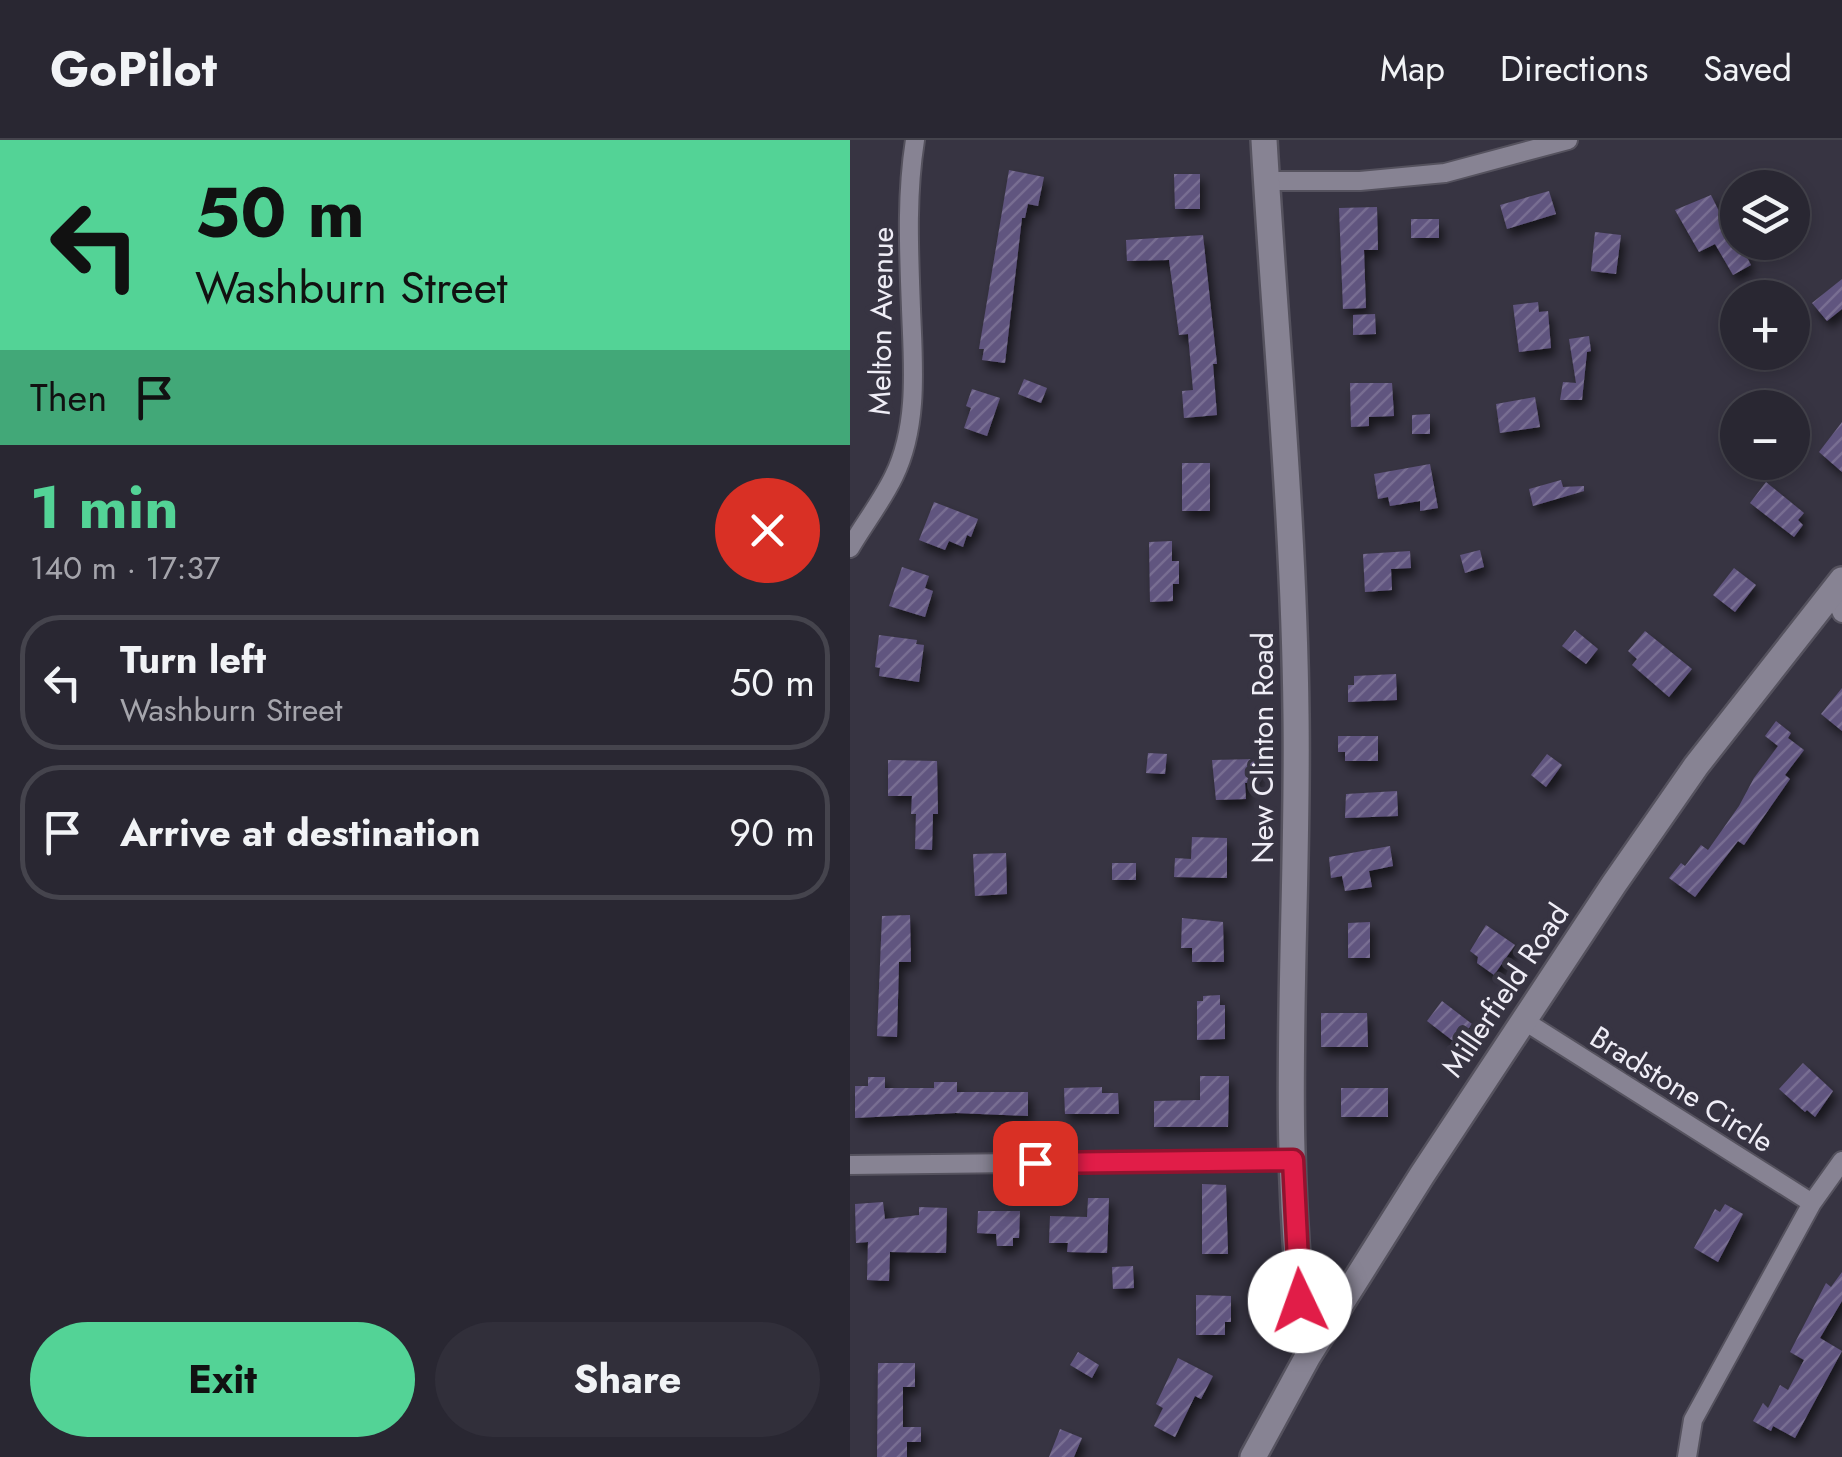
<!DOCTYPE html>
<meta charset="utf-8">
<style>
body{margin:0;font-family:Jost,sans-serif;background:#312f3a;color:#f1f3f6;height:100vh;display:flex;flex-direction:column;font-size:38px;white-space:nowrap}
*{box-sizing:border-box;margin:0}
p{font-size:32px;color:#a5a5ac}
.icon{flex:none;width:55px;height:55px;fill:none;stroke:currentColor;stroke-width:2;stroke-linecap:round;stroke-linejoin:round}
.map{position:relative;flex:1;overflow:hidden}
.drawer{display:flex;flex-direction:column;background:#292732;width:850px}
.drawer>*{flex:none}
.hud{background:#53d396;color:#111;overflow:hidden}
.buttons{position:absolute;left:870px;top:30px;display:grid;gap:20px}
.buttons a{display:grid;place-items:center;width:90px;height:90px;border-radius:50%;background:#292732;box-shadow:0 5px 15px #0003,0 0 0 2px #45444d;font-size:50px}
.pin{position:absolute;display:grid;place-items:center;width:85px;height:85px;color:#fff;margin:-42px;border-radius:20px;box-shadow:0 5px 15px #0006}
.me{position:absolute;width:110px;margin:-55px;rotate:357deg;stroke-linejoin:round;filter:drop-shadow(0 0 8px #0008)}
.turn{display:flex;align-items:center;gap:35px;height:210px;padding:0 30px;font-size:45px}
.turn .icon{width:130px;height:130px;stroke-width:2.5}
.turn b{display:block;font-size:70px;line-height:85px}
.then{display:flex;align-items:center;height:95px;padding:0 30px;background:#0003;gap:20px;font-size:38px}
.round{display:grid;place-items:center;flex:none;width:105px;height:105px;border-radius:52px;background:#312f3a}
.summary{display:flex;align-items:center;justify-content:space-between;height:170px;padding:0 30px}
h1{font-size:60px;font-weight:700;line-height:75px;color:#53d396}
.cta{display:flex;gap:20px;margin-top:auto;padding:20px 30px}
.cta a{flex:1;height:115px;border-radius:60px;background:#53d396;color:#111;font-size:40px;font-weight:700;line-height:115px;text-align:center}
.cta a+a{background:#312f3a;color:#f1f3f6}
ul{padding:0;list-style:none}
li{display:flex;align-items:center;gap:30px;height:135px;margin:0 20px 15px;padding:0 10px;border:5px solid #45444d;border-radius:40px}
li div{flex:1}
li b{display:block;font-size:38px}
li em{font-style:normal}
header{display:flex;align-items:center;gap:60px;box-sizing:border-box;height:140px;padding:0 50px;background:#292732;border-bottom:2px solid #45444d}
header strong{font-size:48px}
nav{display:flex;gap:55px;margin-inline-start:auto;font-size:35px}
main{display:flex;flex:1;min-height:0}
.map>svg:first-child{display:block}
</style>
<header>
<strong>GoPilot</strong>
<nav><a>Map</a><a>Directions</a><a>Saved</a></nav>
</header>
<main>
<section class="drawer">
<div class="hud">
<div class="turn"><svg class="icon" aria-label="left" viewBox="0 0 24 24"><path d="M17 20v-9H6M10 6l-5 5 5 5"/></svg><div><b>50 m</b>Washburn Street</div></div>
<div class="then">Then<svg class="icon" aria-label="arrive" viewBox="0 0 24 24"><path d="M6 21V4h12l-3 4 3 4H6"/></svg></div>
</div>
<div class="summary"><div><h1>1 min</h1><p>140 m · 17:37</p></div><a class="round" style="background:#d93025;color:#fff"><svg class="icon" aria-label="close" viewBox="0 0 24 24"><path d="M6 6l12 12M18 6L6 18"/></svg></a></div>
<ul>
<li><svg class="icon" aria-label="left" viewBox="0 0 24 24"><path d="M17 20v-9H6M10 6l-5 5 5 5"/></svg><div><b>Turn left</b><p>Washburn Street</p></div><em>50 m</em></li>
<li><svg class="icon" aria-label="arrive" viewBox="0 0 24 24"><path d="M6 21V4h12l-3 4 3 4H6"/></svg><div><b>Arrive at destination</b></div><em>90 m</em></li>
</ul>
<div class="cta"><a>Exit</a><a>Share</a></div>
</section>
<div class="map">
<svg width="992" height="1317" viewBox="0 0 992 1317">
<defs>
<pattern id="building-hatch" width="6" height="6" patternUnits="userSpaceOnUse" patternTransform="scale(2.5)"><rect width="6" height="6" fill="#61557f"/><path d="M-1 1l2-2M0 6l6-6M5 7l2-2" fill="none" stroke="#786e92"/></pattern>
<filter id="shadow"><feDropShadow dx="4" dy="7" stdDeviation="5" flood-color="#0009"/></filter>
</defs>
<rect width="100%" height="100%" fill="#373442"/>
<!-- building -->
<path fill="url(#building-hatch)" filter="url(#shadow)" d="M159 30 194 37 188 66 178 64 175 78H172L155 223 132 220 134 209H129Z
M324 34H350V69H325Z
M699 51 706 74 657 89 650 65Z
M861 55 887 108 891 106 901 125 883 135 865 104 849 112 825 70Z
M527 67 528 110H514L516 168 493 169 489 68Z
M561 79H589V98H561Z
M745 92 771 95 766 134 741 131Z
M353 95 367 224H363L367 275 334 278 332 251 343 250 338 194 329 195 319 120 277 121 276 100Z
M992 139V169L977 181 962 163Z
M688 162 689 172 698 171 701 208 669 212 663 165Z
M525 174 526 194 503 195V175Z
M739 196 741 211 737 212 732 260H710L713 242 726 243 719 199Z
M174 239 197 248 191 263 168 254Z
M500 243H542L544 276 519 277V286L501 287Z
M122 249 150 258 137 296 114 288 121 268 116 266Z
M685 257 690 287 650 293 646 264Z
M580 274V294H562V275Z
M992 282V332L969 312Z
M332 323H360V371H332Z
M580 324 588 368 570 371V361L540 366 538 357 528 359 524 334Z
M711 340 713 347 734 346V351L683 366 679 349Z
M916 342 954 373 948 380 953 385 944 397 900 363Z
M84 362 128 379 121 397 117 395 113 407 99 401 95 410 69 400Z
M322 401V421H329V444H323V461L300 462 299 402Z
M630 410 634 427 615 433 610 415Z
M560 411 561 428 541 429 542 450 515 452 513 414Z
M52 427 79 436 75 448 83 451 75 477 39 466Z
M884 428 906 445 885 472 863 455Z
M725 490 748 509 736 524 712 506Z
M795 491 842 529 819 557 782 525 787 519 778 511Z
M29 495 67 500 66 504 74 505 69 542 29 536 30 528 25 527Z
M546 534 547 560 498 562V545H504V536Z
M992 548V591L971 574Z
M926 581 941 593 938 598 954 610 935 635 940 639 894 705 888 701 845 757 819 738 831 723 835 726 851 705 858 710 889 666 904 638 928 606 915 596Z
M488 596H528V621H495V612H488Z
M298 613 317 614 315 634 296 633Z
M697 614 712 625 696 647 681 635Z
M407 619V642L395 643 396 659 366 660 362 620Z
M38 620 87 621 88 674H83L82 710 65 709 66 674H61L62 656H38Z
M547 651 548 676 495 678 496 654Z
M342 697 377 698V738L324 737 325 718 341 719Z
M540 706 543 726 519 731 522 747 495 751 492 736 481 738 479 717Z
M156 713 157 754 125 756 123 714Z
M262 723H286V740H262Z
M60 775 61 822H49L47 897 27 896 32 776Z
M332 778 373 782 374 822H342V808H331Z
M520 782V818H498V783Z
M636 785 665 805 644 835 627 823 628 817 620 811Z
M370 855V865H375V899L347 900V861H353V856Z
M592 861 622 884 607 904 577 881Z
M471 873H517L518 907H471Z
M953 923 983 951 965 977 957 970 955 972 929 949Z
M350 936H379L378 987H304V961L350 960Z
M18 937H35V948H84V942H107V952H178V976L106 973 5 978V946H18Z
M252 947V953H268L269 974H215L214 948Z
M491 948H538V977H491Z
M352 1044 376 1045 378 1114H352Z
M238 1058H259L257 1113 217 1112 218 1103H199L200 1076 237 1077Z
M33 1062 35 1079 69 1075V1067L97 1068 96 1113 40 1112 39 1141 17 1140 18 1102 6 1103 5 1064Z
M875 1064 893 1074 868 1122 844 1108 865 1069 870 1072Z
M128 1071H170L169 1098H163V1106H147L146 1094 127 1093Z
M283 1126 284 1148 263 1149 262 1127Z
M992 1132V1161L970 1198 992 1211 945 1298 923 1286 921 1291 903 1281 913 1263 918 1268 930 1245 938 1250 954 1220 940 1212 976 1143 981 1147Z
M346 1155 381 1156V1182H375V1195H346Z
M228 1212 249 1225 242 1238 220 1225Z
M328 1218 363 1236 351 1259 345 1256 325 1297 304 1286 313 1268 306 1264Z
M28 1223H65V1247H53V1287H71V1302H57V1317H27Z
M210 1289 232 1298 224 1317H199Z"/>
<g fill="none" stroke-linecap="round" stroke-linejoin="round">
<defs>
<path id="street" d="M417 41H510L595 33 718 0
M0 408C14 384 32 361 44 336 69 285 63 223 61 169 59 113 56 56 65 0
M982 450 992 473
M673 880 962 1063
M0 1025 443 1020
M837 1317 843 1280 962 1063 992 1021"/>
<path id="secondary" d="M414 0C425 191 444 382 446 574 449 787 427 1004 458 1216
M403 1317 458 1216 572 1035 764 744 846 626 992 440"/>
</defs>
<!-- street casing -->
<use href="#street" stroke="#55525e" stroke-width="22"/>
<!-- secondary casing -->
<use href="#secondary" stroke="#55525e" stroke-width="30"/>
<!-- street -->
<use href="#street" stroke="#878393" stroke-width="18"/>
<!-- secondary -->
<use href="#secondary" stroke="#878393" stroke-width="25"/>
</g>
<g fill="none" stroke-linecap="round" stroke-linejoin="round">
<defs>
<path id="route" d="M185 1023 443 1020 450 1161"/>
</defs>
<!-- route casing -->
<use href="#route" stroke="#92132f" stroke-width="25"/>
<!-- route -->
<use href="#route" stroke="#e11d48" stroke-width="18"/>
</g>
<g text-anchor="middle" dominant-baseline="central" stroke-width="10" stroke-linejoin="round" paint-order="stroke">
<!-- street labels -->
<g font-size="30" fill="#efedf6" stroke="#373442">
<text transform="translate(31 181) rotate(-89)">Melton Avenue</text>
<text transform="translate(412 608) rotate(-90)">New Clinton Road</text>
<text transform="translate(655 850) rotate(-56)">Millerfield Road</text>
<text transform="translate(832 949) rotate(32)">Bradstone Circle</text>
</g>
</g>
</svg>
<div class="buttons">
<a><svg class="icon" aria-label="layers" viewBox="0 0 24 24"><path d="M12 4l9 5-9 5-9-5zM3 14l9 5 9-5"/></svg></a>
<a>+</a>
<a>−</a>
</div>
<div class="pin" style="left:185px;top:1023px;background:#d93025"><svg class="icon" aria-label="arrive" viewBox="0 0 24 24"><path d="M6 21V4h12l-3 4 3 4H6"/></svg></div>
<svg class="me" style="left:450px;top:1161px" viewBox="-20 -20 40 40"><circle r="19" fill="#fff"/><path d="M0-13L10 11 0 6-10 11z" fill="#e11d48"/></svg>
</div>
</main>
